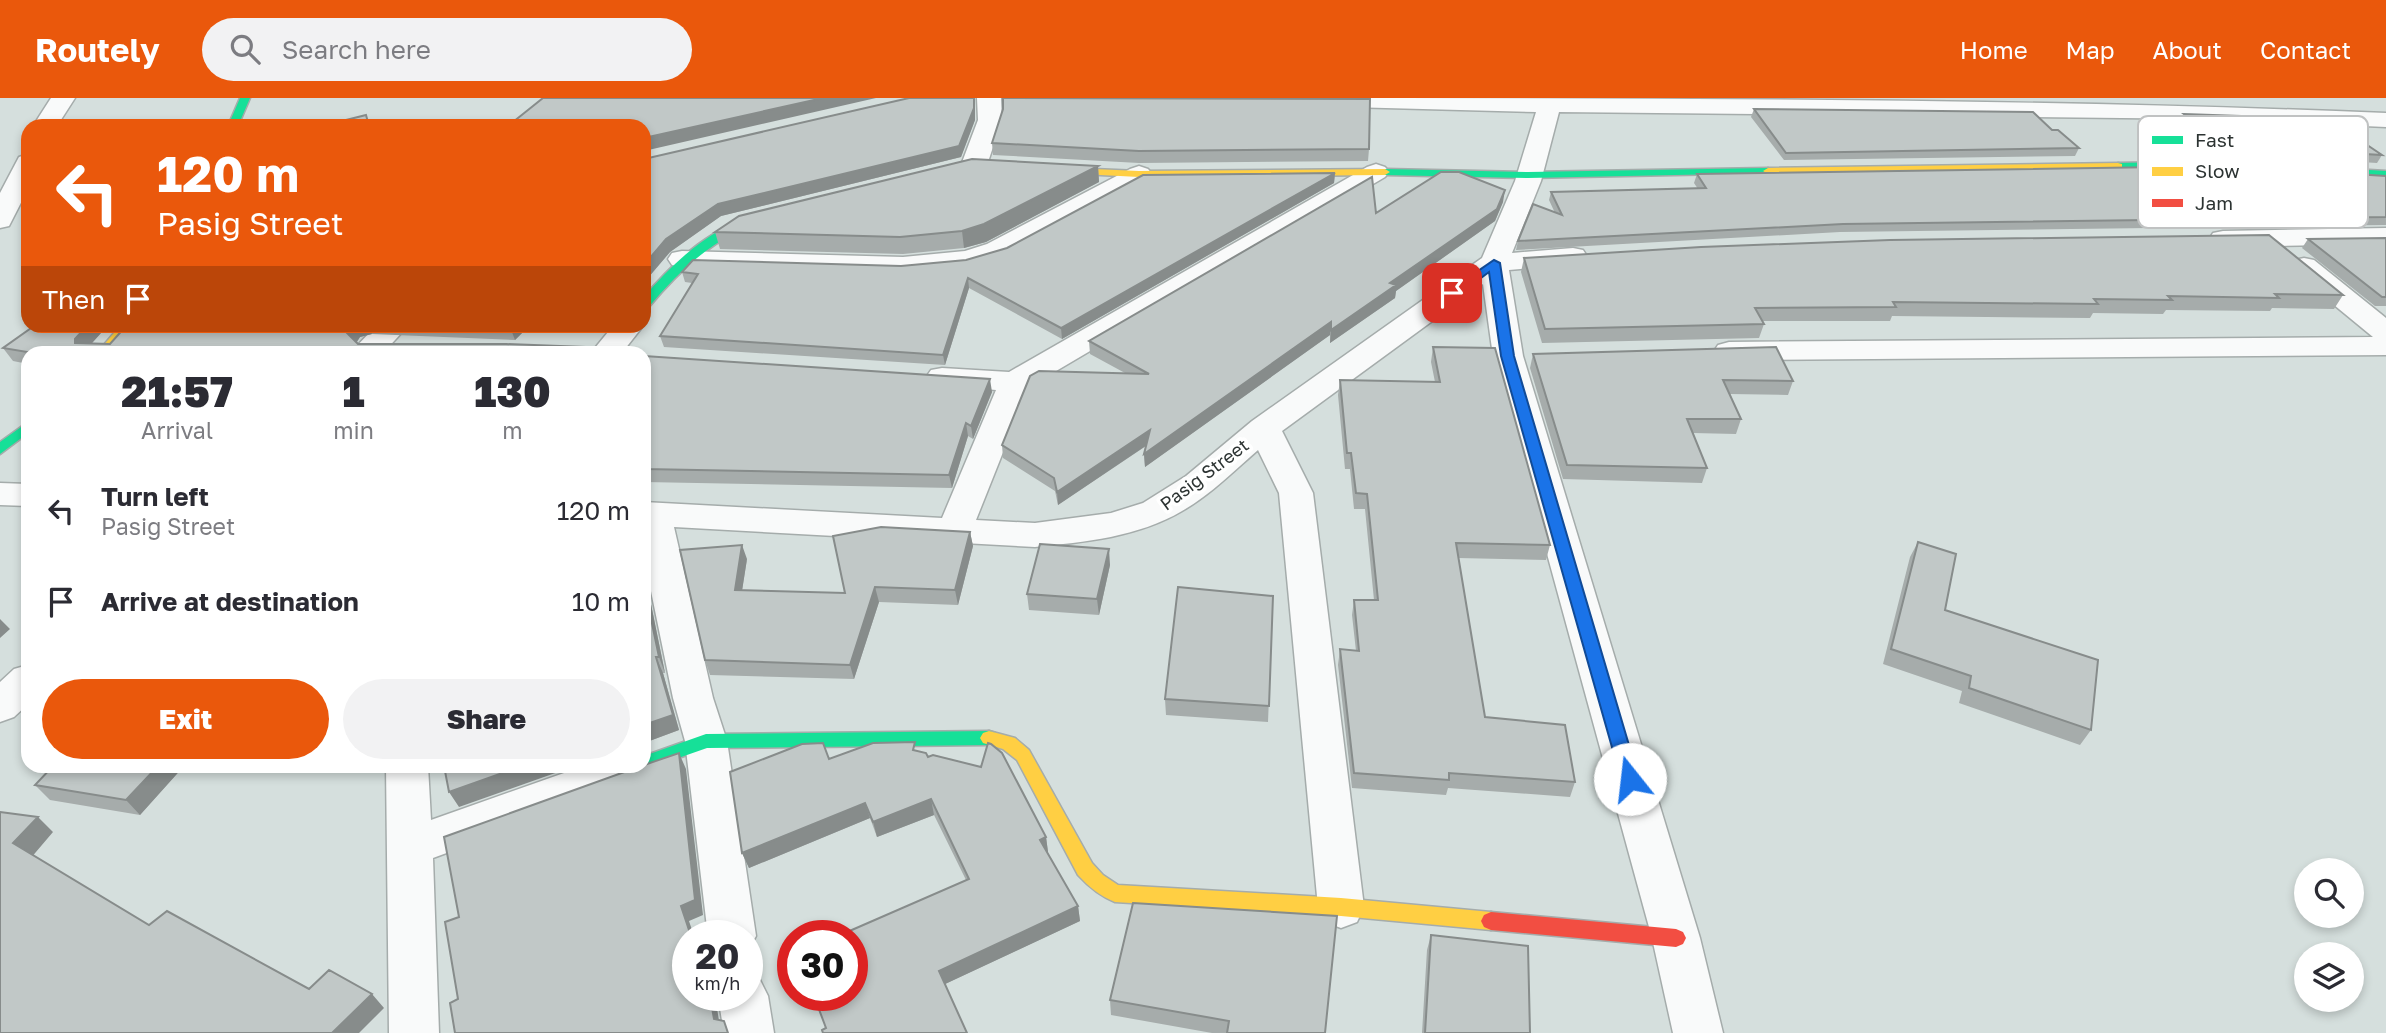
<!DOCTYPE html>
<style>
body{margin:0;font-family:"Golos Text",sans-serif;background:#f2f2f3;color:#2b2b33;height:100vh;display:flex;flex-direction:column;font-size:26px;white-space:nowrap}
*{box-sizing:border-box;margin:0}
p{font-size:23px;color:#7c7c81}
.icon{flex:none;width:38px;height:38px;fill:none;stroke:currentColor;stroke-width:2;stroke-linecap:round;stroke-linejoin:round}
.map{position:relative;flex:1;overflow:hidden}
.side{position:absolute;left:21px;top:248px;width:630px;height:427px;display:flex;flex-direction:column;background:#fff;border-radius:21px;box-shadow:0 4px 10px #0003}
.side>*{flex:none}
.hud{position:absolute;left:21px;top:21px;width:630px;height:214px;border-radius:21px;box-shadow:0 4px 10px #0003;background:#ea580c;color:#fff;overflow:hidden}
.fabs{position:absolute;left:2294px;top:760px;display:grid;gap:14px}
.fabs a{display:grid;place-items:center;width:70px;height:70px;border-radius:50%;background:#fff;box-shadow:0 4px 10px #0003;font-size:35px}
.speed{position:absolute;left:672px;top:822px;display:flex;gap:14px;font-size:35px;font-weight:700;text-align:center}
.speed>*{display:grid;place-content:center;width:91px;height:91px;border-radius:50%;background:#fff;box-shadow:0 4px 10px #0003;line-height:1}
.speed small{font-size:18px;font-weight:400}
.speed .limit{border:10px solid #d22;background:#fff;color:#111}
.pin{position:absolute;display:grid;place-items:center;width:60px;height:60px;color:#fff;margin:-30px;border-radius:14px;box-shadow:0 4px 10px #0006}
.me{position:absolute;width:77px;margin:-38px;rotate:344deg;stroke-linejoin:round;filter:drop-shadow(0 0 5px #0008)}
.turn{display:flex;align-items:center;gap:24px;height:147px;padding:0 21px;font-size:32px}
.turn .icon{width:91px;height:91px;stroke-width:2.5}
.turn b{display:block;font-size:49px;line-height:60px}
.then{display:flex;align-items:center;height:66px;padding:0 21px;background:#0003;gap:14px;font-size:26px}
.eta{display:flex;justify-content:space-evenly;align-items:center;height:119px;text-align:center}
.eta b{font-size:42px;font-weight:800;line-height:49px}
.button{display:flex;gap:14px;margin-top:auto;padding:14px 21px}
.button a{flex:1;height:80px;border-radius:42px;background:#ea580c;color:#fff;font-size:28px;font-weight:800;line-height:80px;text-align:center}
.button a+a{background:#f2f2f3;color:#2b2b33}
ul{padding:0;list-style:none}
li{display:flex;align-items:center;gap:21px;height:91px;padding:0 21px}
li div{flex:1}
li b{display:block;font-size:26px}
li em{font-style:normal}
header{display:flex;align-items:center;gap:42px;box-sizing:border-box;height:98px;padding:0 35px;background:#ea580c;color:#fff}
header strong{font-size:33px}
nav{display:flex;gap:38px;margin-inline-start:auto;font-size:24px}
.search{width:490px;height:63px;background:#f2f2f3;display:flex;align-items:center;gap:18px;box-sizing:border-box;padding:0 24px;border-radius:38px;color:#7c7c81;font-size:26px}
.map>svg:first-child{display:block}
</style>
<header>
<strong>Routely</strong>
<div class="search"><svg class="icon" aria-label="search" viewBox="0 0 24 24"><circle cx="10" cy="10" r="6"/><path d="M15 15l6 6"/></svg>Search here</div>
<nav><a>Home</a><a>Map</a><a>About</a><a>Contact</a></nav>
</header>
<div class="map">
<svg width="2386" height="935" viewBox="0 0 2386 935">
<rect width="100%" height="100%" fill="#d5dfdd"/>
<g fill="none" stroke-linecap="round" stroke-linejoin="round">
<defs>
<path id="street" d="M51 0H75L57 28H33Z
M977 0H1001L1002 22 987 67 983 72 974 75 965 72 961 67 978 22Z
M1261 0C1636 0 2012 0 2386 15V29L2212 21 1559 14 1541 83 1512 155 1573 150 1583 152 1587 158 1583 164 1573 166 1509 172 1523 258 1700 840 1723 935H1673L1652 840 1493 258 1483 186 1282 333 1313 395 1364 809 1357 824 1341 830 1325 824 1318 809 1279 395 1258 352C1234 373 1210 397 1182 413 1138 439 1085 444 1035 449L674 429 713 600 727 643 756 838 747 854V838H708L685 643 673 600 644 459V404L942 420 996 292 931 286 926 279 931 272 942 270 1009 274 1367 69 1376 66 1385 69 1389 74 1385 79 1029 289 976 422 1035 425 1111 415 1143 405 1186 378 1252 323 1482 160 1515 83 1536 14 1273 7 1265 5Z
M28 56V91L9 128 0 130V95L19 59Z
M1139 68 1148 71 1152 76 1148 81 1007 158 967 169 903 175 682 169 672 167 668 161 672 155 682 153 903 159 965 153 987 146 1130 71Z
M2386 130V146L2223 149 2213 147 2209 141 2213 135 2223 133Z
M2304 160 2314 162 2386 220V257L1729 262 1718 259 1714 253 1718 247 1729 244 2373 239 2294 174 2290 168 2294 162Z
M376 228H408L382 256H349Z
M613 228H643L621 256H590Z
M0 385 28 386V408L0 407Z
M28 567V606L14 619 0 624V584L14 571Z
M644 654 650 656 656 668 650 680 433 760 439 935H389L386 668H428L431 722 584 668H644Z
M747 877 760 882 768 898 774 935H724L718 898H747Z"/>
<path id="fast" d="M240 0H250L238 28H228Z
M2220 63 2386 73V79L2220 69 2118 71 2113 68 2118 65Z
M1768 70 1773 73 1772 75 1528 80 1385 77 1380 74 1385 71 1528 74Z
M765 114 769 115V119C717 138 683 168 648 210L644 211V199C677 160 714 127 765 114Z
M28 324V335L0 356V344Z
M989 633 995 635 998 640 995 645 989 647 707 650 644 672 637 668H644V658L706 636Z"/>
<path id="slow" d="M2118 65 2122 66V70L1768 76 1763 73 1768 70Z
M1047 69 1139 73 1385 71 1390 74 1385 77 1139 79 1043 74V70Z
M120 228H132L109 256H96Z
M989 633 1015 640 1029 652 1092 765 1103 777 1118 787 1341 800 1491 814 1498 817 1501 823 1498 829 1491 832 1341 818 1115 804C1100 798 1089 789 1078 777L1017 662 1003 651 983 645 980 640 983 635Z"/>
<path id="jam" d="M1491 814 1676 831 1683 834 1686 840 1683 846 1676 849 1491 832 1484 829 1481 823 1484 817Z"/>
</defs>
<!-- street casing -->
<use href="#street" stroke="#a5acab" stroke-width="3"/>
<!-- fast casing -->
<use href="#fast" stroke="#a5acab" stroke-width="3"/>
<!-- slow casing -->
<use href="#slow" stroke="#a5acab" stroke-width="3"/>
<!-- jam casing -->
<use href="#jam" stroke="#a5acab" stroke-width="3"/>
<!-- street -->
<use href="#street" fill="#f9fafa" fill-rule="evenodd"/>
<!-- fast -->
<use href="#fast" fill="#16e098" fill-rule="evenodd"/>
<!-- slow -->
<use href="#slow" fill="#ffcf43" fill-rule="evenodd"/>
<!-- jam -->
<use href="#jam" fill="#f24e42" fill-rule="evenodd"/>
</g>
<!-- wall -->
<path fill="#a6acab" d="M909 0H975V22L961 59 721 118 670 154 647 181 644 180V61Z
M1003 11 1369 51 1368 63 1139 65 993 57 992 45Z
M1754 11 2052 32 2079 50 2075 58 1784 62 1751 19Z
M2184 16 2275 22 2382 57 2377 65 2221 55 2180 23Z
M1098 68 1099 84 986 144 964 150 903 156 720 151 715 134Z
M1335 75 1334 85 1062 241 969 190 945 267 664 249 660 238 692 185 685 184 682 174 901 168 966 162Z
M1697 76 2386 78V127L1840 134 1516 152 1518 143 1555 115 1549 102 1551 94 1698 91 1694 85Z
M1503 104 1495 123 1396 193 1395 200 1330 245V237L1145 369 1144 356 1146 348 1058 407 1055 393 1003 360 1002 347 1125 275 1090 256 1089 243 1376 115Z
M2386 140V208H2375L2302 150 2308 141Z
M1524 160 2343 197 2334 211 2272 210 2270 213 2166 212 2163 216 2093 215 2090 220 1892 218 1890 223H1762L1764 226 1759 240 1542 245 1521 174Z
M126 228H529L515 242 372 236 360 239 357 244 358 246 638 256H28V266L13 263 3 250 101 235 92 245 110 246Z
M1433 249 1550 447 1546 462 1458 460 1485 619 1575 684 1570 699 1448 690 1446 697 1352 690 1338 567 1340 551 1356 553 1352 517 1354 502H1374L1365 411H1354L1350 371H1345L1338 297 1340 282 1435 284 1431 264Z
M1533 256 1793 283 1788 297 1730 296 1741 321 1736 336 1693 335 1707 370 1702 385 1563 381 1530 270Z
M644 258 992 294 973 341 968 338 952 390 644 384Z
M970 434 973 448 958 507 879 504 854 581 710 577 705 562 747 461 742 492 845 495Z
M1918 444 1945 512 2091 632 2080 647 1959 605 1962 593 1883 566 1910 459Z
M1110 467 1099 517 1029 512 1027 496Z
M644 472 665 575H663L679 632 644 645Z
M1273 498 1268 624 1166 617 1165 601Z
M917 653 1046 739 1048 754 1047 755 1078 808 1080 823 945 886 826 930 966 782 934 717 877 739 870 720 749 770 742 755 829 661Z
M184 668 140 717 50 702 35 687Z
M1431 837 1530 935H1422L1427 852Z
M1110 902 1325 935H1212L1111 917Z"/>
<!-- shaded-wall -->
<path fill="#878c8b" d="M823 0H876L644 53V40Z
M975 0V22L961 59 721 118 670 154 647 181 644 171V167L666 141 718 106Z
M1098 68 1099 84 986 144 964 150 962 133Z
M1335 75 1334 85 1062 241 1061 230Z
M1505 92 1503 104 1495 123 1396 193 1395 200 1330 245 1331 232Z
M968 180 969 190 945 267 943 257Z
M1331 224 1330 237 1145 369 1144 356Z
M87 228H95L101 235 84 254 75 245V241Z
M353 228H368L372 236 360 239 354 248 347 235Z
M512 228H529L515 242 510 229Z
M990 281 992 294 973 341 971 328Z
M966 325 968 338 952 390 949 377Z
M1150 332V345L1058 407 1057 394Z
M970 434 973 448 958 507 955 492Z
M742 447 747 461 740 506 735 492Z
M1109 451 1110 467 1099 517 1097 501Z
M644 472 665 575 659 559 644 487Z
M875 489 879 504 854 581 850 567Z
M0 521 10 531 0 540Z
M656 559 663 575 679 632 644 645V627Z
M679 655 686 671 703 817 689 823 694 838H691L681 808Z
M158 668H184L140 717 126 702Z
M522 668H575L459 709 449 694Z
M931 701 934 717 877 739 873 724Z
M865 705 870 720 749 770 742 755Z
M38 719 53 734 30 761 13 745Z
M1046 739 1048 754 1042 757 1040 742Z
M1078 808 1080 823 943 887 939 873Z
M372 896 384 910 359 935H332Z
M710 898H713L716 904 721 935 714 921Z"/>
<!-- building -->
<path fill="#c1c8c7" stroke="#878c8b" stroke-width="2" d="M543 0H823L644 40V28H508Z
M909 0H974V10L959 48 718 106 666 141 644 167V61Z
M1003 0 1370 1 1369 51 1139 53 992 45 1003 11Z
M1754 11 2033 14 2052 32H2058L2079 50 1786 55Z
M2184 16 2270 19 2275 22H2330L2382 57 2225 48Z
M366 17 369 28H322Z
M972 61 1098 68 984 126 962 133 900 139 715 134 739 118Z
M2225 68 2386 78V119L1843 126 1518 143 1533 106 1562 117 1551 94 1706 90 1697 76Z
M1441 74H1459L1505 92 1497 111 1390 185 1396 187 1331 232V224L1144 356 1150 332 1057 394 1054 380 1002 347 1030 278 1039 273 1149 276 1089 243 1372 79 1376 115Z
M1335 75 1061 230 968 180 943 257 660 238 698 176 682 174 693 162 901 168 966 162 1007 150 1143 77Z
M2269 137 2343 197 2275 196 2279 200 2168 198 2172 202 2094 201 2098 206 1893 204 1896 209 1755 210 1764 226 1545 231 1524 160 1701 149 1890 142Z
M2386 140V199H2382L2308 141Z
M34 228H87L75 241V245L110 246 126 228H353L347 235 358 246H506L637 251 638 256H39L3 250Z
M469 228H512L510 229Z
M1433 249 1495 250 1550 447 1456 445 1485 619 1565 627 1575 684 1449 675V682L1354 675 1340 551 1359 553 1354 502H1378L1367 396 1356 395 1351 355H1347L1340 282 1440 284Z
M1776 249 1793 283 1723 282 1741 321H1687L1707 370 1567 367 1533 256Z
M644 258 990 281 971 328 966 325 949 377 644 371Z
M881 429 970 434 955 492 875 489 850 567 705 562 680 452 742 447 735 492 845 495 833 438Z
M1918 444 1956 456 1945 512 2098 562 2091 632 1969 590 1971 578 1891 551Z
M1040 446 1109 451 1097 501 1027 496Z
M644 487 659 559H656L673 617 644 627Z
M1178 489 1273 498 1269 608 1165 601Z
M915 644 913 652 926 655 928 659 933 657 981 669 988 645 991 646 1002 655 1046 739 1040 742 1078 808 939 873 967 935H823L822 932 826 930 814 898H852V838H838L969 781 931 701 873 724 865 705 742 755 730 674 802 646 823 645 829 661 873 645Z
M679 655 695 802 681 808 691 838H688V898H710L714 921 724 923 728 935H455L450 905 458 901 445 824 459 819 444 739 641 668H644V667Z
M53 668H158L126 702 35 687Z
M444 668H522L449 694Z
M0 714 38 719 13 745 149 827 167 813 309 891 329 872 372 896 332 935H0Z
M1133 805 1337 818 1325 935H1227L1229 923 1110 902Z
M1431 837 1528 848 1530 935H1425Z"/>
<!-- route -->
<path fill="#1a73e8" stroke="#114b97" stroke-width="2" d="M1494 162 1500 165 1514 258 1639 681 1637 687 1630 689 1624 687 1621 681 1501 258 1489 174 1457 198H1448L1446 195Z"/>
<g text-anchor="middle" dominant-baseline="central" stroke-width="7" stroke-linejoin="round" paint-order="stroke">
<!-- street labels -->
<g font-size="18" fill="#2c3332" stroke="#fff">
<text transform="translate(1204 376) rotate(-37)">Pasig Street</text>
</g>
</g>
<!-- legend -->
<rect x="2138" y="18" width="230" height="112" rx="10" fill="#fff" stroke="#c0c2c2" stroke-width="2"/>
<rect x="2152" y="38" width="31" height="8" fill="#16e098"/>
<rect x="2152" y="69" width="31" height="9" fill="#ffcf43"/>
<rect x="2152" y="101" width="31" height="8" fill="#f24e42"/>
<g font-size="19" fill="#2c3332">
<text x="2195" y="49">Fast</text>
<text x="2195" y="80">Slow</text>
<text x="2195" y="112">Jam</text>
</g>
</svg>
<div class="fabs">
<a><svg class="icon" aria-label="search" viewBox="0 0 24 24"><circle cx="10" cy="10" r="6"/><path d="M15 15l6 6"/></svg></a>
<a><svg class="icon" aria-label="layers" viewBox="0 0 24 24"><path d="M12 4l9 5-9 5-9-5zM3 14l9 5 9-5"/></svg></a>
</div>
<div class="speed"><div>20<small>km/h</small></div><div class="limit">30</div></div>
<div class="pin" style="left:1452px;top:195px;background:#d93025"><svg class="icon" aria-label="arrive" viewBox="0 0 24 24"><path d="M6 21V4h12l-3 4 3 4H6"/></svg></div>
<svg class="me" style="left:1630px;top:681px" viewBox="-20 -20 40 40"><circle r="19" fill="#fff"/><path d="M0-13L10 11 0 6-10 11z" fill="#1a73e8"/></svg>
<div class="hud">
<div class="turn"><svg class="icon" aria-label="left" viewBox="0 0 24 24"><path d="M17 20v-9H6M10 6l-5 5 5 5"/></svg><div><b>120 m</b>Pasig Street</div></div>
<div class="then">Then<svg class="icon" aria-label="arrive" viewBox="0 0 24 24"><path d="M6 21V4h12l-3 4 3 4H6"/></svg></div>
</div>
<section class="side">
<div class="eta">
<div><b>21:57</b><p>Arrival</p></div>
<div><b>1</b><p>min</p></div>
<div><b>130</b><p>m</p></div>
</div>
<ul>
<li><svg class="icon" aria-label="left" viewBox="0 0 24 24"><path d="M17 20v-9H6M10 6l-5 5 5 5"/></svg><div><b>Turn left</b><p>Pasig Street</p></div><em>120 m</em></li>
<li><svg class="icon" aria-label="arrive" viewBox="0 0 24 24"><path d="M6 21V4h12l-3 4 3 4H6"/></svg><div><b>Arrive at destination</b></div><em>10 m</em></li>
</ul>
<div class="button"><a>Exit</a><a>Share</a></div>
</section>
</div>
